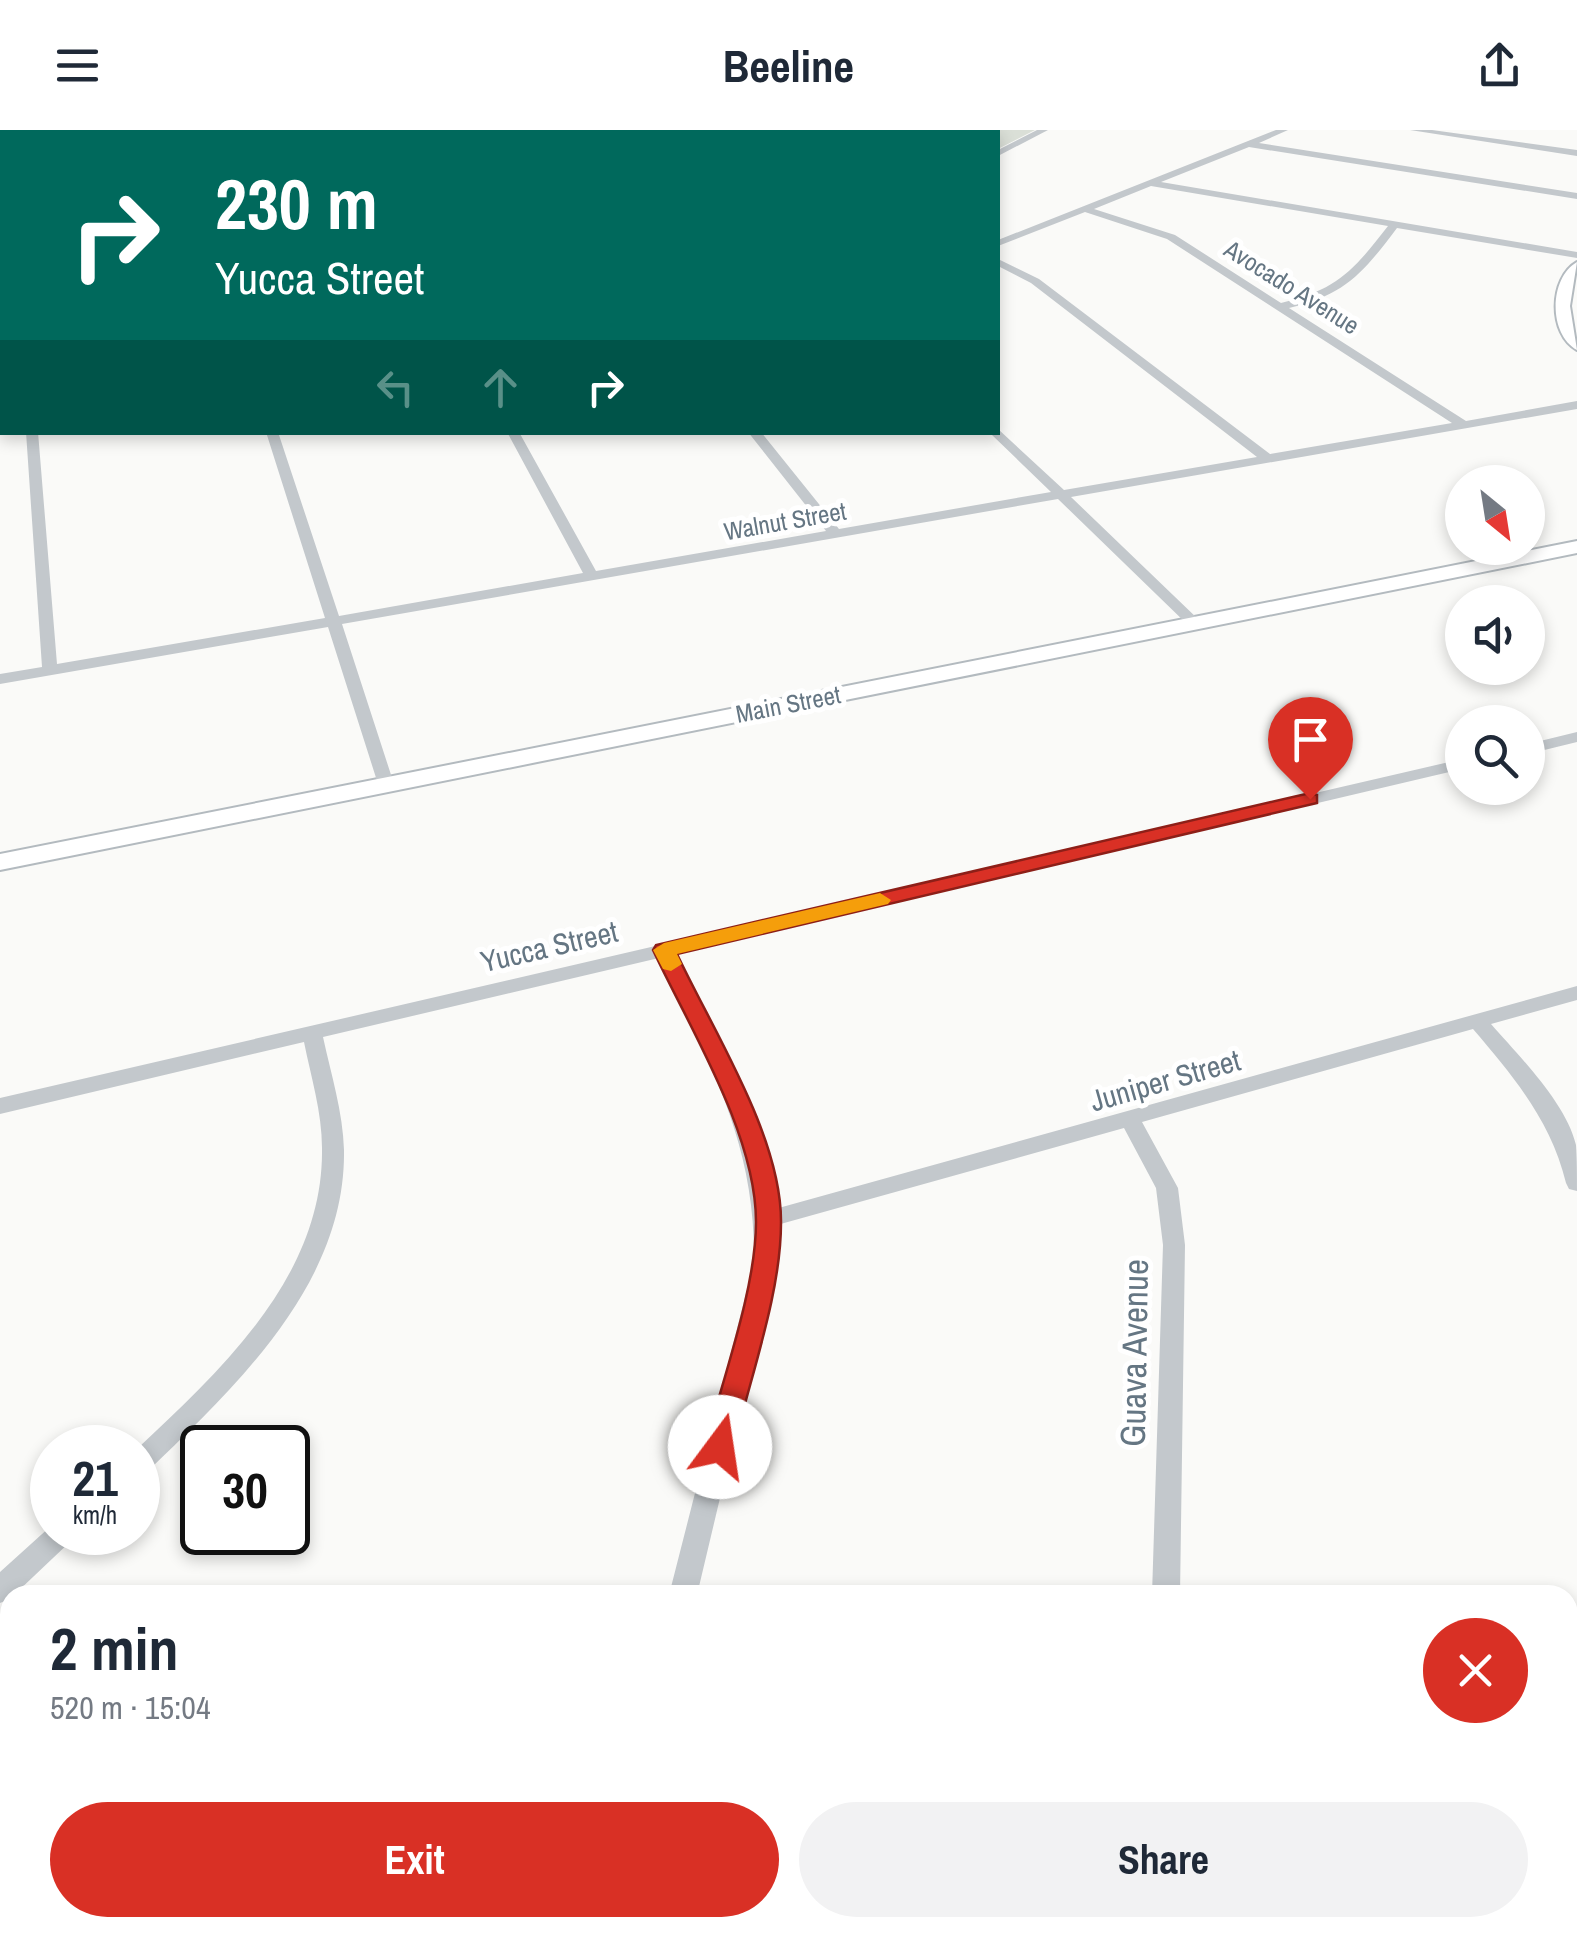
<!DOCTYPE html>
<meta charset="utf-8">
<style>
body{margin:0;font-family:"Archivo Narrow",sans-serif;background:#f2f2f3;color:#1f2937;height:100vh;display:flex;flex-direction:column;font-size:38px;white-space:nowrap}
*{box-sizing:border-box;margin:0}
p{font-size:32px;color:#747a83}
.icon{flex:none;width:55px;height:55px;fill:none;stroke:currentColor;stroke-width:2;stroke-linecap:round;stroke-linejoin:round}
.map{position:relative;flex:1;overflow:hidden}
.sheet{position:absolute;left:0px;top:1455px;width:1578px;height:352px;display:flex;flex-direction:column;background:#fff;border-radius:30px 30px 0 0;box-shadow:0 5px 15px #0003}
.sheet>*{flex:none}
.hud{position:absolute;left:0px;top:0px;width:1000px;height:305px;box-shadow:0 5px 15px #0003;background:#00695c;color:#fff;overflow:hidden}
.needle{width:65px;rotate:150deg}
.controls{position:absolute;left:1445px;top:335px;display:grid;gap:20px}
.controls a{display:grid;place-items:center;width:100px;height:100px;border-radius:50%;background:#fff;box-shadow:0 5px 15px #0003;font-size:50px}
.speed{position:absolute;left:30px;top:1295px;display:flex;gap:20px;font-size:50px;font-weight:700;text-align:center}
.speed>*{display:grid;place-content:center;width:130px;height:130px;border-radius:50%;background:#fff;box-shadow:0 5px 15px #0003;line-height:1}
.speed small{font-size:25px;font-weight:400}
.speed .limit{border:5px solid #111;border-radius:15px;background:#fff;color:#111}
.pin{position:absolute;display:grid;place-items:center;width:85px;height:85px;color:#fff;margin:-102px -42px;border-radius:50% 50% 50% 0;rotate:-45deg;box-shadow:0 0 10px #0007}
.pin .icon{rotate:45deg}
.me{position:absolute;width:110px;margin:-55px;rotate:14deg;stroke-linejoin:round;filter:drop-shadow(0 0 8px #0008)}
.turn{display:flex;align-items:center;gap:35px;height:210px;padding:0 50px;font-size:45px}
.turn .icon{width:130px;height:130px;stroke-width:2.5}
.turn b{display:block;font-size:70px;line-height:85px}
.lanes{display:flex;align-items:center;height:95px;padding:0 50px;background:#0003;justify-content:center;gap:50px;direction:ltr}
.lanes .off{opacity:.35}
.round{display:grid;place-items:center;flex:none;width:105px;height:105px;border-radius:52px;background:#f2f2f3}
.summary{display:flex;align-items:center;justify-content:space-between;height:170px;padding:0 50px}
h1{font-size:60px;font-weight:800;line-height:75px}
.primary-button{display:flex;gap:20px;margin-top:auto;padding:20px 50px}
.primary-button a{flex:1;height:115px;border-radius:60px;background:#d93025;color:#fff;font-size:40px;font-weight:800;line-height:115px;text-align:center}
.primary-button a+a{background:#f2f2f3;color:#1f2937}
header{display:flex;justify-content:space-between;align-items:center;height:130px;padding:0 50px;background:#fff;font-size:45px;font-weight:800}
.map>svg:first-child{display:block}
</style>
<header><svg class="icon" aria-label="menu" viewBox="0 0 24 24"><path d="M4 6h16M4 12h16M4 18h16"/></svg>Beeline<svg class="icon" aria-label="share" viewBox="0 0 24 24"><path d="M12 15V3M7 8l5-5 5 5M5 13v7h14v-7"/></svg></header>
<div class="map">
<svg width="1577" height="1806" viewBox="0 0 1577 1806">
<rect width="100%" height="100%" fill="#fafaf8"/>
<!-- green -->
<path fill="#dadfd7" d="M438 0H1035L998 19V2H424Z"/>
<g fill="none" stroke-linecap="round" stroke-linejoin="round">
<defs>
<path id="secondary" d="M1577 132 1570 176 1577 220C1548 204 1549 148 1577 132Z
M1577 411V423L0 740V724Z"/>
</defs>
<!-- secondary casing -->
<use href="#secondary" stroke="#b3babf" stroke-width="4"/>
<!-- street -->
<path fill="#c3c8cc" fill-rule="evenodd" d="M1037 0H1048L998 26V20Z
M1276 0H1288L1259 13 1577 63V69L1249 17 1161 52 1577 122V128L1397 98C1363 143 1345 165 1289 178L1466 291 1577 271V279L1071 367 1199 490V496H1189L1058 369 342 494 394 654 386 659 378 654 328 497 0 554V544L42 537 26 302H38L57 534 325 488 266 302H278L339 486 583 443 507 302H519L596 441 826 401 748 302H761L839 399 1051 362 992 305 990 302H998V299L1064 360 1257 327 1031 153 998 136V129L1039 149 1270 324 1452 293 1167 109 1085 82 998 116V110ZM1151 56 1388 96C1354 140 1337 160 1281 173L1175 105 1094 79Z
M1410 0H1432L1577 20V26Z
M0 15H2V21H0Z
M2 260V268L0 269V261Z
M1577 602V612L1528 624V614Z
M1462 629V639L676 824C717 906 763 986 775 1079L1577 856V870L1491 894C1519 926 1566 973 1576 1015 1577 1029 1577 1047 1577 1061L1569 1059 1566 1053C1551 991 1514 947 1473 899L1142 992 1178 1058 1185 1115 1180 1465H1152L1163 1115 1156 1058 1124 998 777 1095 776 1132 697 1465H669L754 1132C756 1013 709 932 659 828L323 907C331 944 343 982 344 1020 346 1154 236 1256 147 1342L138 1345V1318C223 1238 324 1145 322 1018 322 982 311 947 304 912L0 984V968Z
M52 1395V1402H76L72 1410 14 1465H10V1469L0 1473V1442Z
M586 1798H618L616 1806H584Z
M1142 1798H1173V1806H1141Z"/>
<!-- secondary -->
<use href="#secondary" fill="#fff" fill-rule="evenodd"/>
</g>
<!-- route -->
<path fill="#d93025" stroke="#8d1f18" stroke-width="2.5" d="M1310 663 1317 665V673L677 824C713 901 782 1007 781 1093 781 1164 750 1247 734 1317L730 1326 720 1330 709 1326 705 1317C722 1251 756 1159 756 1092 756 1004 690 899 653 820L656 815Z"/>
<!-- slow -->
<path fill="#f59e0b" d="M880 763 891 770 888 774 677 824 682 834 671 841 663 839 653 820 664 813Z"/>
<g text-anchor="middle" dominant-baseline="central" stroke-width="10" stroke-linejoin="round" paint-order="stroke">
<!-- far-street labels -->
<g font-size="25" fill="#657683" stroke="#fff">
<text transform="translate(1292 157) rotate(32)">Avocado Avenue</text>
<text transform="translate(785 391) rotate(-10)">Walnut Street</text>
<text transform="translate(788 574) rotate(-11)">Main Street</text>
</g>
<!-- street labels -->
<g font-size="30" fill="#657683" stroke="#fff">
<text transform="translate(549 816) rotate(-13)">Yucca Street</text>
<text transform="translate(1165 950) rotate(-16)">Juniper Street</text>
</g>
<!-- near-street labels -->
<g font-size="35" fill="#657683" stroke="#fff">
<text transform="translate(1134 1223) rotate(-89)">Guava Avenue</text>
</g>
</g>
</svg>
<div class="controls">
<a><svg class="needle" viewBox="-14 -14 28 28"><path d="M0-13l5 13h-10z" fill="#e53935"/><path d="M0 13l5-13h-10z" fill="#747a83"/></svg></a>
<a><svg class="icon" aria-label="sound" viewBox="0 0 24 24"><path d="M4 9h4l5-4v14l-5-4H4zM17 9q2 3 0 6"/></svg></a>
<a><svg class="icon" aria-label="search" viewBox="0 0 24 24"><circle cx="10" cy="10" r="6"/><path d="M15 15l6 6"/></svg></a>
</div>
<div class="speed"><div>21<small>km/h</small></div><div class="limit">30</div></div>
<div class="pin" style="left:1310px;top:669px;background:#d93025"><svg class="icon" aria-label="arrive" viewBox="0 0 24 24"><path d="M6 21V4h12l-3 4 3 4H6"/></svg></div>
<svg class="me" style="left:720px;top:1317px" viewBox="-20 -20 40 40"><circle r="19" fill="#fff"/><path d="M0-13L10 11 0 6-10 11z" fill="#d93025"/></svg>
<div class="hud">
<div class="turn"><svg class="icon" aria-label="right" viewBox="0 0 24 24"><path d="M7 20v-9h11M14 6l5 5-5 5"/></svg><div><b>230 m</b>Yucca Street</div></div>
<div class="lanes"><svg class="icon off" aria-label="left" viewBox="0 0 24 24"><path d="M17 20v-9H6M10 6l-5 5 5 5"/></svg><svg class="icon off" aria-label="ahead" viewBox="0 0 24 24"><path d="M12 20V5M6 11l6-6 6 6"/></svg><svg class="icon" aria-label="right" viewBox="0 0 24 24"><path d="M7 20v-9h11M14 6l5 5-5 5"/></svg></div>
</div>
<section class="sheet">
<div class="summary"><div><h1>2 min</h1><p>520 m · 15:04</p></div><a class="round" style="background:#d93025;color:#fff"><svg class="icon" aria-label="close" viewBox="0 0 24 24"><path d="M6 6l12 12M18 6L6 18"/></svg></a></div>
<div class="primary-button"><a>Exit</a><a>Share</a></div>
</section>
</div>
